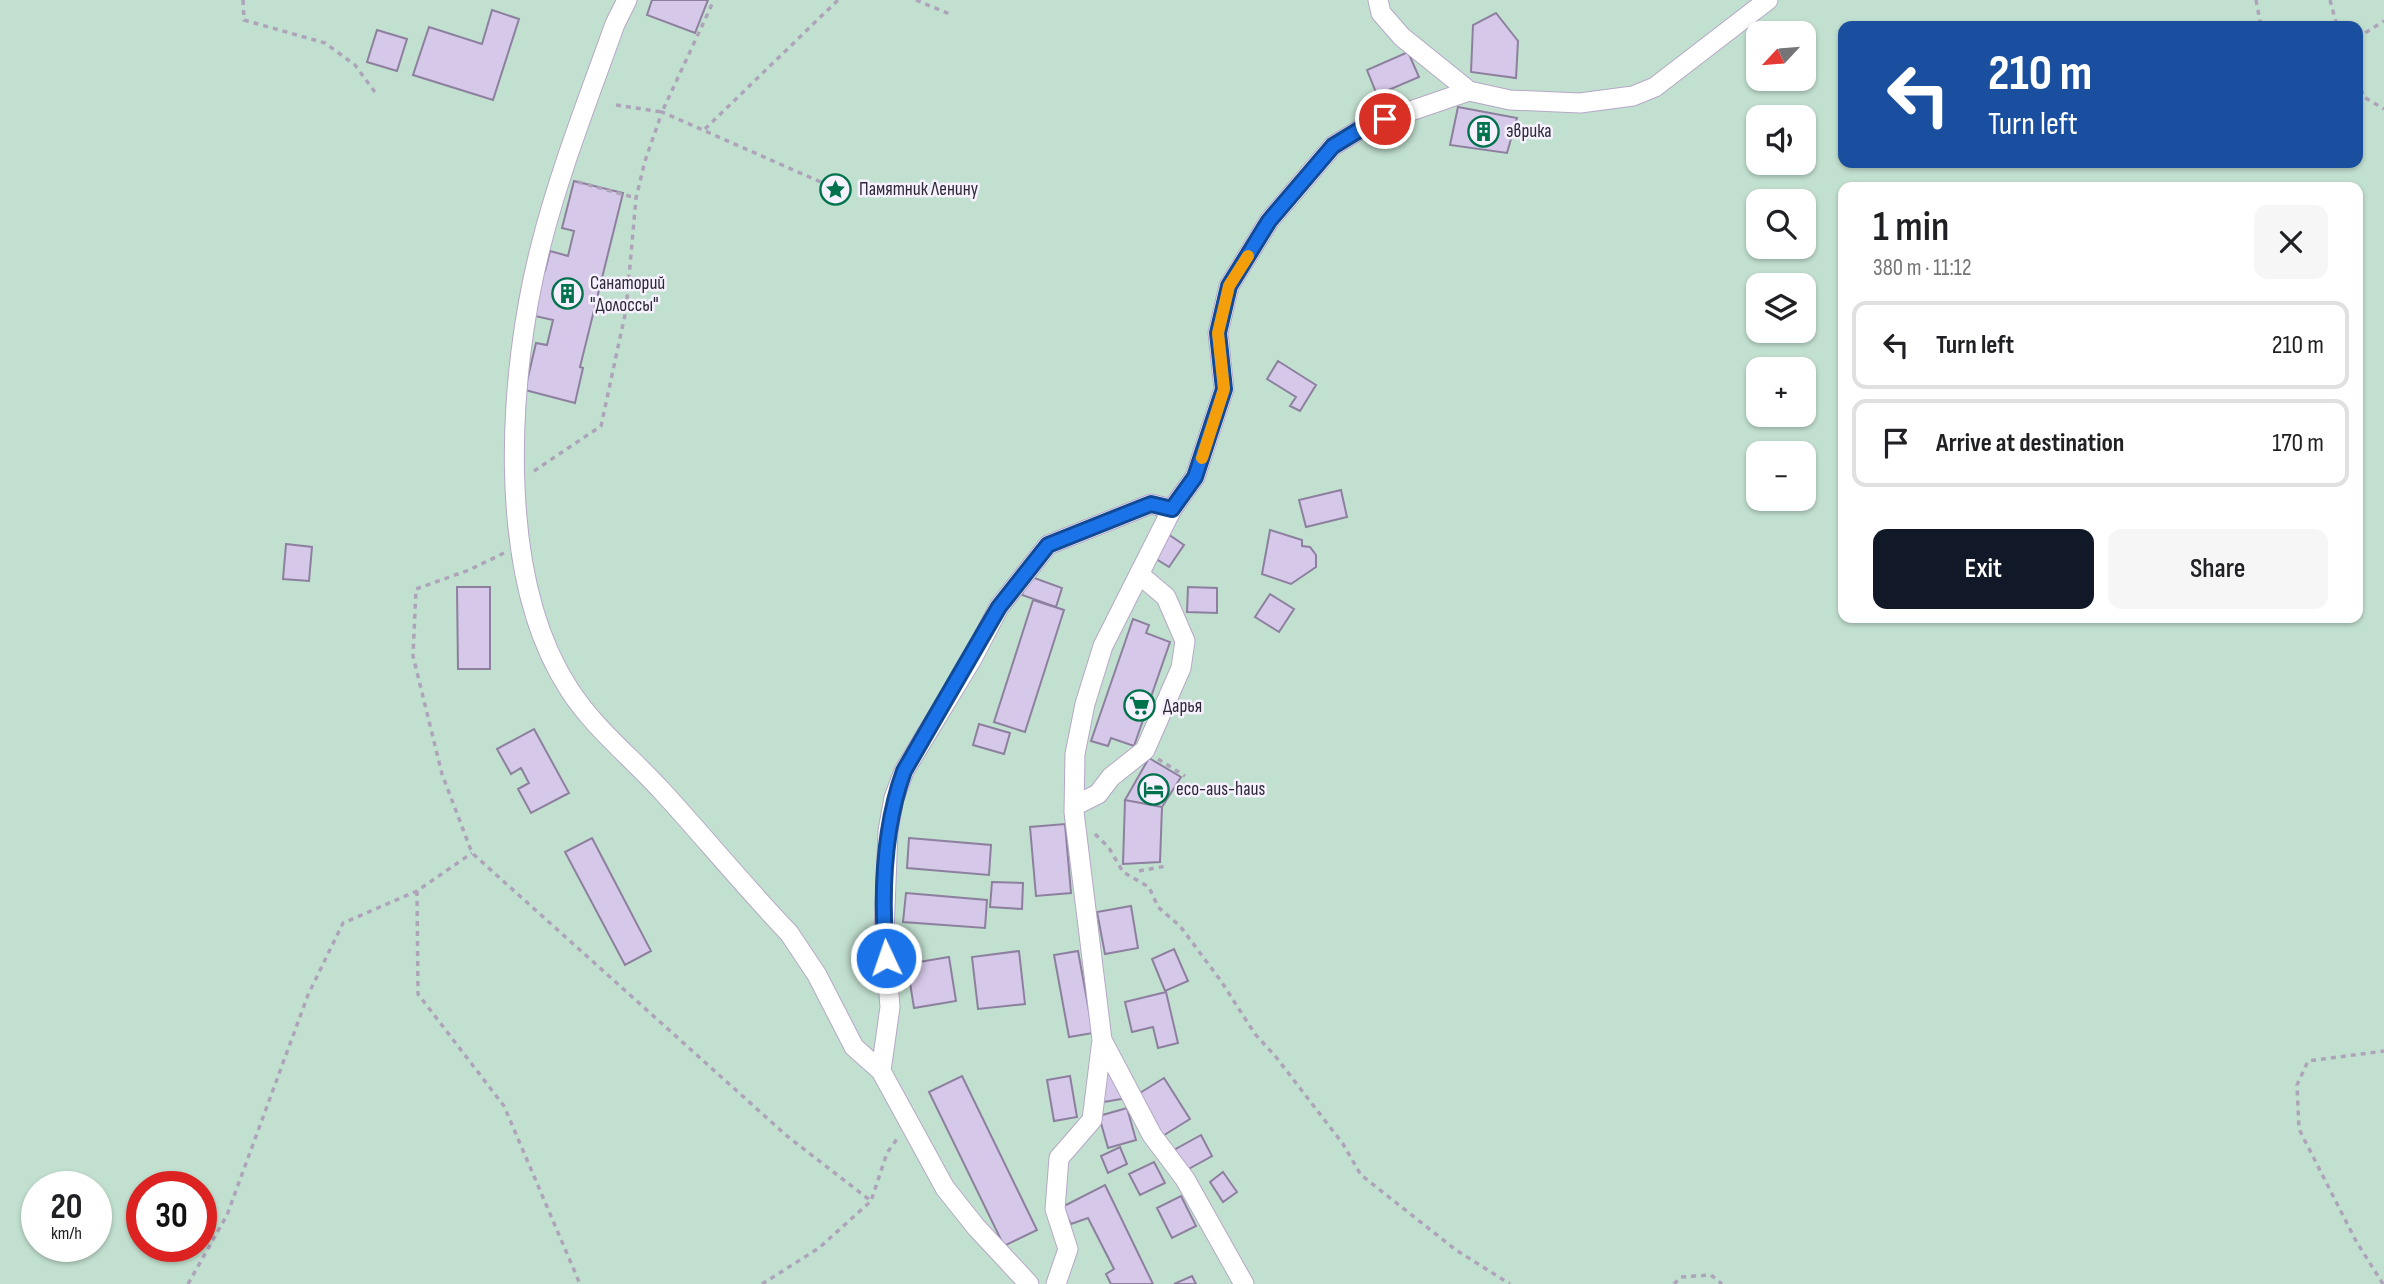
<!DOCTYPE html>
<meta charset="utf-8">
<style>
body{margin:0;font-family:"Sofia Sans Condensed",sans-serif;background:#f6f6f6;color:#202124;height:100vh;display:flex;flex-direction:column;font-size:26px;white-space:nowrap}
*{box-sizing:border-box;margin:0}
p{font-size:23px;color:#757577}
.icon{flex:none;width:38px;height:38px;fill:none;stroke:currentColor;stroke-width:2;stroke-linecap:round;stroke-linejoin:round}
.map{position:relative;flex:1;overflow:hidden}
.drawer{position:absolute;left:1838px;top:182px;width:525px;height:441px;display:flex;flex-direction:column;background:#fff;border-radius:14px;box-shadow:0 2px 5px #0004}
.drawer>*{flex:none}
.top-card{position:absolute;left:1838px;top:21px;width:525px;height:147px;border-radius:14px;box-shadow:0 2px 5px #0004;background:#1a4fa0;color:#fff;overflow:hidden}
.needle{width:46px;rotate:244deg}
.fabs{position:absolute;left:1746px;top:21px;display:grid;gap:14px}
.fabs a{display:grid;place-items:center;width:70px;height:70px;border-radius:14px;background:#fff;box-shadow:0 2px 5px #0004;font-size:35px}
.speed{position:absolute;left:21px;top:1171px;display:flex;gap:14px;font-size:35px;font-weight:700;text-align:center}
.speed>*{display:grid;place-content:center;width:91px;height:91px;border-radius:50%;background:#fff;box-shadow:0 2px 5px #0004;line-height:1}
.speed small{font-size:18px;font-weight:400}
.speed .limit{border:10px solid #d22;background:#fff;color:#111}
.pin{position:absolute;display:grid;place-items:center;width:60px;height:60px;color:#fff;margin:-30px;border:4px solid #fff;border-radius:50%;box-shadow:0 2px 7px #0007}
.me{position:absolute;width:77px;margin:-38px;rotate:357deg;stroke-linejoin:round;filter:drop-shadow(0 0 5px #0008)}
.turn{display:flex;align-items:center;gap:24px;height:147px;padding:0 35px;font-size:32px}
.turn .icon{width:91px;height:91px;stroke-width:2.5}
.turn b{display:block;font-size:49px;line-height:60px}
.round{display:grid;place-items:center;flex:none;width:74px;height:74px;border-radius:14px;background:#f6f6f6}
.head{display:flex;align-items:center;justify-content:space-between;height:119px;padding:0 35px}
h1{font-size:42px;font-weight:600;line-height:52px}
.button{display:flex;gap:14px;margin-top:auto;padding:14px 35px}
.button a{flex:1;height:80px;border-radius:14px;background:#111827;color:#fff;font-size:28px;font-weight:600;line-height:80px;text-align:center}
.button a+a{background:#f6f6f6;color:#202124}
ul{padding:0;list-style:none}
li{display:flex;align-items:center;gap:21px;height:88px;margin:0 14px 10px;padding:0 21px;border:4px solid #e0e0e0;border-radius:14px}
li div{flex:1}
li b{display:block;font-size:26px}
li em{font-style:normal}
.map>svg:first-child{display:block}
</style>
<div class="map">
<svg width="2384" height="1284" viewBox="0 0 2384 1284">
<rect width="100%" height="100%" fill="#ece1fb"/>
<!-- green -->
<path fill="#c2e0d0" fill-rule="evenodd" d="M0 0H2384V1284H0ZM1843 26H2357V163H1843ZM1759 33H1804V79H1759ZM1759 117H1804V163H1759ZM1843 187H2357V618H1843ZM1759 201H1804V247H1759ZM1759 285H1804V331H1759ZM1759 369H1804V415H1759ZM1759 453H1804V499H1759ZM37 1186H96V1246H37ZM142 1186H201V1246H142Z"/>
<!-- building -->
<path fill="#d5c8e8" stroke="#8d809e" stroke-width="2" d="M652 0H708L695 33 647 15Z
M492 10 519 19 493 100 413 75 429 27 482 44Z
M1496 13 1518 41 1516 78 1471 72 1473 25Z
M377 30 407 39 397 71 367 62Z
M1408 52 1419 77 1377 95 1367 70Z
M1458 107 1517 118 1507 153 1450 145Z
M574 181 623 193 580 367 583 368 575 403 525 390 536 343 547 345 553 320 535 316 537 275 545 271 550 251 568 256 574 231 562 228Z
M1278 361 1316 385 1300 411 1290 406 1296 397 1267 379Z
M1341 490 1347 517 1306 527 1299 500Z
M1270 530 1302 540V546L1310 547 1316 555V567L1291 584 1262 574Z
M1168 534 1184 545 1169 567 1153 557Z
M286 544 312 547 309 581 283 579Z
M1029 576 1062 588 1056 607 1022 595Z
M457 587H490V669H458Z
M1188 587 1217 588V613L1187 612Z
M1270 594 1294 609 1279 632 1255 617Z
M1033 600 1064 610 1025 732 994 722Z
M1133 619 1149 625 1146 633 1170 642 1134 746 1111 738 1108 746 1091 741Z
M979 724 1010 733 1004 754 973 745Z
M534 729 569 793 531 813 518 789 529 783 521 768 511 774 497 749Z
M1149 758 1181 777 1162 807 1125 800Z
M1125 800 1162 807 1160 862 1123 864Z
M1065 824 1071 893 1036 896 1030 827Z
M592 838 651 951 625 965 565 852Z
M909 838 991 845 989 875 907 868Z
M992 882 1023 883 1022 909 990 907Z
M906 893 987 900 985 928 903 922Z
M1131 906 1138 948 1105 954 1097 912Z
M1174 949 1188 981 1165 991 1152 959Z
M1019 951 1025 1004 978 1009 972 957Z
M1078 951 1093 1033 1069 1037 1054 955Z
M949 957 956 1001 914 1008 907 964Z
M1166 992 1178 1043 1158 1048 1153 1027 1132 1032 1125 1002Z
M1106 1061 1127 1098 1098 1103Z
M962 1076 1037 1230 1004 1246 929 1092Z
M1070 1076 1077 1117 1054 1121 1047 1080Z
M1164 1078 1190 1119 1161 1137 1135 1096Z
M1127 1108 1136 1140 1108 1148 1099 1116Z
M1201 1135 1212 1156 1185 1171 1174 1150Z
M1120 1147 1127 1164 1108 1173 1101 1156Z
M1154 1162 1165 1183 1140 1195 1129 1174Z
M1223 1172 1237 1192 1223 1202 1210 1182Z
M1105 1185 1153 1284H1111L1106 1274 1114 1269 1088 1218 1071 1224 1062 1207Z
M1181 1196 1196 1226 1172 1238 1157 1208Z
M1192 1276 1196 1284H1174Z"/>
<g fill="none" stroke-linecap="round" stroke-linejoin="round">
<defs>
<path id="minor" d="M627 0 615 24C589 97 560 170 541 245 508 373 494 574 569 689 593 727 632 758 662 791 705 838 745 887 789 933L817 975 854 1047 881 1071 945 1188 976 1227 1029 1284
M1378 0 1381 13 1402 37 1469 91 1510 100 1580 103 1633 96 1655 87 1768 0
M1076 805 1098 794 1111 777 1145 750 1181 668 1185 641 1166 597 1140 575
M1102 1040 1152 1135 1185 1179 1244 1284
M881 1071 890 1007 884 933 888 831 894 798 904 771 972 659 999 607 1048 545 1151 504 1172 509 1195 477 1224 389 1218 333 1229 286 1269 221 1333 146 1364 127 1469 91
M1056 1284 1068 1249 1055 1209 1059 1158 1092 1120 1102 1040 1074 812 1075 754 1085 704 1103 646 1172 509"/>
</defs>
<!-- minor casing -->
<use href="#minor" stroke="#b5a7c6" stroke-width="21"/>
<!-- path -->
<path stroke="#aea4ba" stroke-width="3.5" stroke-dasharray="5 5" stroke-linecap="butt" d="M243 0 244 20 325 43 355 65 377 95
M916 0 952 15
M2256 0 2261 26
M2330 0 2337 26
M2357 38 2384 21
M2357 80 2364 97 2384 109
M616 105 662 112 714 0
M705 129 838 0
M578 182 636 198
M534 471 601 426 626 310 636 198 645 161 662 112 832 187
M504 553 469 570 416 589 413 656 442 774 472 853 787 1136 871 1201 887 1153 897 1139
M1158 759 1185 776
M1095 834 1109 848 1123 872 1149 887 1158 907 1180 926 1221 981 1255 1034 1276 1057 1343 1144 1361 1175 1456 1250 1510 1284
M1139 871 1166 866
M417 891 418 994 504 1106 580 1284
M188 1284 227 1215 308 995 343 923 417 891 472 853
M762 1284 819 1248 871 1201
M1674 1284 1681 1277 1711 1275 1722 1284
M2383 1284 2356 1241 2299 1129 2297 1085 2308 1061 2384 1051"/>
<!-- minor -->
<use href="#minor" stroke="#fff" stroke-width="19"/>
</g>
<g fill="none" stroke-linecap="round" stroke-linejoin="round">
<defs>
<path id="route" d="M886 958C881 896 883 829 904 771L999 607 1048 545 1151 504 1172 509 1195 477 1224 389 1218 333 1229 286 1269 221 1333 146 1364 127 1385 119"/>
</defs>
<!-- route casing -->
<use href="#route" stroke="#114b97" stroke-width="18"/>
<!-- route -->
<use href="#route" stroke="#1a73e8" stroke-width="12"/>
<!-- slow -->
<path stroke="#f59e0b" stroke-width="12" d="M1202 458 1224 389 1218 333 1229 286 1248 256"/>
</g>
<!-- icons -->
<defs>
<symbol id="building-ring" viewBox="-11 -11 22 22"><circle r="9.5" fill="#f6f1fe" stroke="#00724c" stroke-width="1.5"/><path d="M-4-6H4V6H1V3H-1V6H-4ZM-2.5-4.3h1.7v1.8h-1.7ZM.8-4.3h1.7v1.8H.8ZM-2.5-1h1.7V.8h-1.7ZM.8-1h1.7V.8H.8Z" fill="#00724c"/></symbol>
<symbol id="sight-ring" viewBox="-11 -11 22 22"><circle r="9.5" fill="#f6f1fe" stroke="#00724c" stroke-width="1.5"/><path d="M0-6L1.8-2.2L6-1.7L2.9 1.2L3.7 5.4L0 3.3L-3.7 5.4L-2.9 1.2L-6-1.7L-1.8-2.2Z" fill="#00724c"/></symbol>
<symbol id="supermarket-ring" viewBox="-11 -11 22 22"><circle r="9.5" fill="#f6f1fe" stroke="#00724c" stroke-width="1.5"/><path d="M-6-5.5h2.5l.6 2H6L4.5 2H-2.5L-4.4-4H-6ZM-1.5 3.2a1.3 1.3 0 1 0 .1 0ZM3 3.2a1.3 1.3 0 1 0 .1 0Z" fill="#00724c"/></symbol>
<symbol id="hotel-ring" viewBox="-11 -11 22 22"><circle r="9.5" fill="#f6f1fe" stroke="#00724c" stroke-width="1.5"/><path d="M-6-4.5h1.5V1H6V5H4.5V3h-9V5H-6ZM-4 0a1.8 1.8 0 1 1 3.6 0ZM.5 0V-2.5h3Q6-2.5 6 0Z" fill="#00724c"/></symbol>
</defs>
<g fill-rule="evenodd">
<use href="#building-ring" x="1466" y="114" width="35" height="35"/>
<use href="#sight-ring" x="818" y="172" width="35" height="35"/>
<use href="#building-ring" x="550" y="276" width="35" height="35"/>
<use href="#supermarket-ring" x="1122" y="688" width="35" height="35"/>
<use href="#hotel-ring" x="1136" y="772" width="35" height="35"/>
</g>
<g text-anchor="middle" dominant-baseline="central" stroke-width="5" stroke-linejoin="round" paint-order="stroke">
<!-- poi labels -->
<g font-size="19" fill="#2e2835" stroke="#f6f1fe" text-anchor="start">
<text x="1506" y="131">эврика</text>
<text x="859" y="189">Памятник Ленину</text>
<text x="590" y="283">Санаторий<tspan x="590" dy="22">"Долоссы"</tspan></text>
<text x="1163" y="706">Дарья</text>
<text x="1176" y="789">eco-aus-haus</text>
</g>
</g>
</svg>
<div class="fabs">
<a><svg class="needle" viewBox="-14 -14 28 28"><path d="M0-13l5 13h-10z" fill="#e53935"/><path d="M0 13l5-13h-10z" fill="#757577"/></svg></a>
<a><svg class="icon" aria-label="sound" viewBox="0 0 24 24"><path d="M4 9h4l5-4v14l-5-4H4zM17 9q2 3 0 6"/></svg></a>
<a><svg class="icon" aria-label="search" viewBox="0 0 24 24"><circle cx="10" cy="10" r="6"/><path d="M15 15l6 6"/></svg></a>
<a><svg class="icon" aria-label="layers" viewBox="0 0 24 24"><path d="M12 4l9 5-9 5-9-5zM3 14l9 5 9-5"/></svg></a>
<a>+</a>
<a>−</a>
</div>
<div class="speed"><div>20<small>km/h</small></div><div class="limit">30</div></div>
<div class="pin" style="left:1385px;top:119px;background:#d93025"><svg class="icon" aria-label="arrive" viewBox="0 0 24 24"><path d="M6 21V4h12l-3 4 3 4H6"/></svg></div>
<svg class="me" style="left:886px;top:958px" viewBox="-20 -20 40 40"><circle r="17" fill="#1a73e8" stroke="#fff" stroke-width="3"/><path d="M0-11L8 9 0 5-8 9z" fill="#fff"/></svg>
<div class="top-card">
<div class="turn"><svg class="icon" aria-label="left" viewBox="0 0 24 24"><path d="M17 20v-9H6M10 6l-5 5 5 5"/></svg><div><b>210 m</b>Turn left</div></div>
</div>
<section class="drawer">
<div class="head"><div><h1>1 min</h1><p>380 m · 11:12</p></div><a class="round"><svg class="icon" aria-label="close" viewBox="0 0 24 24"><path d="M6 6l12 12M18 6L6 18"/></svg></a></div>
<ul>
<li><svg class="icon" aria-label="left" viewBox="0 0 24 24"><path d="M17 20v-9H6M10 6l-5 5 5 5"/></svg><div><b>Turn left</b></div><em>210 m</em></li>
<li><svg class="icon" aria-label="arrive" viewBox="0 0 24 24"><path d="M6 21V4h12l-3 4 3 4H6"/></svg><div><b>Arrive at destination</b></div><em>170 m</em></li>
</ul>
<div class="button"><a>Exit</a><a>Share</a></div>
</section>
</div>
